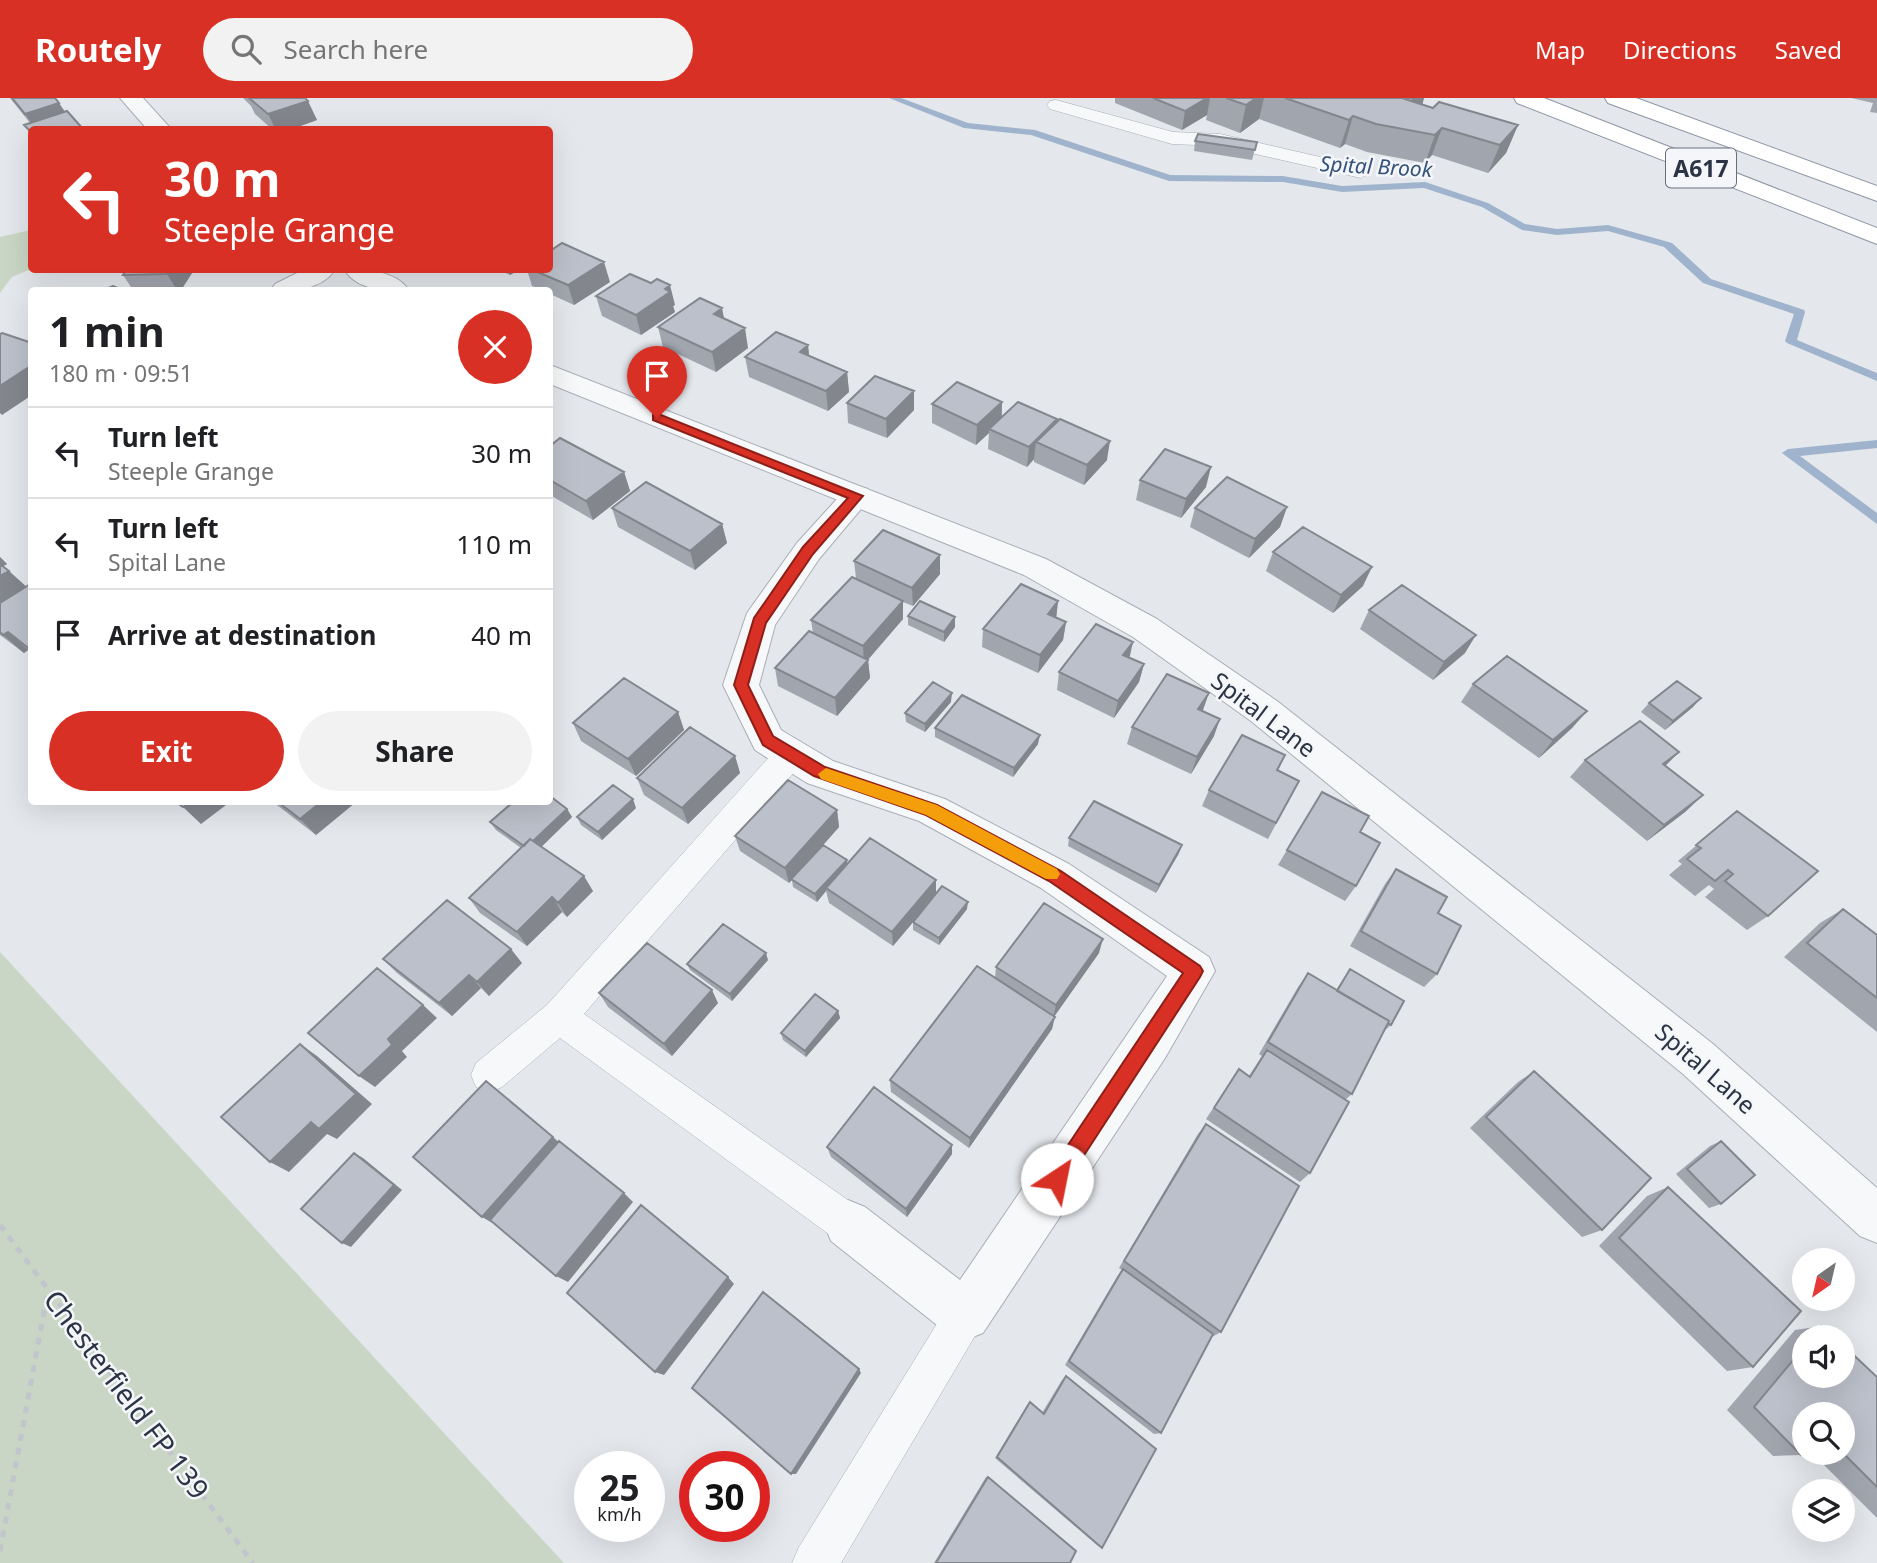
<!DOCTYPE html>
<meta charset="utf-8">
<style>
body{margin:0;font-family:"Noto Sans",sans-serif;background:#f2f2f2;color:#202124;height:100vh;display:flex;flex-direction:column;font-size:26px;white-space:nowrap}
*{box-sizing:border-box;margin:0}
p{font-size:23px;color:#757577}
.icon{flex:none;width:38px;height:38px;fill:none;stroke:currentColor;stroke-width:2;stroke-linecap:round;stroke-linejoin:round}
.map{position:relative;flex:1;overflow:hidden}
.drawer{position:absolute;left:28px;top:189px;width:525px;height:518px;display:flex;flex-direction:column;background:#fff;border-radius:7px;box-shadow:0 7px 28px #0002}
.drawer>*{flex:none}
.top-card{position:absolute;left:28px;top:28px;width:525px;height:147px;border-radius:7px;box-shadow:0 7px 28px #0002;background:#d93025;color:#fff;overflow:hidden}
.needle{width:46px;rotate:214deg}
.fabs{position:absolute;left:1792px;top:1150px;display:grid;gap:14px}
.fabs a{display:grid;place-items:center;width:63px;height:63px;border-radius:50%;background:#fff;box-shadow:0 7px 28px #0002;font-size:35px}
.speed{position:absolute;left:574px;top:1353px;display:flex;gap:14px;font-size:35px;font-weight:700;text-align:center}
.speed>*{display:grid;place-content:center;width:91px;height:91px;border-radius:50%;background:#fff;box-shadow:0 7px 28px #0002;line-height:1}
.speed small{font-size:18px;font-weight:400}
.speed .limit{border:10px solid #d22;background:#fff;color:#111}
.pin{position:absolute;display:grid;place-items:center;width:60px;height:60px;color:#fff;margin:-72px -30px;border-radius:50% 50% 50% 0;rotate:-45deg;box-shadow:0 0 7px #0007}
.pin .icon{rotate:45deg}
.me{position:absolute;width:77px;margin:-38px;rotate:34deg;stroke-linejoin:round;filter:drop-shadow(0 0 5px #0008)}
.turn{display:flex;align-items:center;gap:24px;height:147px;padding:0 21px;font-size:32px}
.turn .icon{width:91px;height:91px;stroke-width:2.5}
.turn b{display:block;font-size:49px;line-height:60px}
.round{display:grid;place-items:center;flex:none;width:74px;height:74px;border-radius:37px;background:#f2f2f2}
.summary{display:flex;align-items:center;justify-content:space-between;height:119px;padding:0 21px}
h1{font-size:42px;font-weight:700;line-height:52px}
.action{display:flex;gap:14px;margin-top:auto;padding:14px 21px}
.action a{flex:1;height:80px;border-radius:42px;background:#d93025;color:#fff;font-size:28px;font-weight:700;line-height:80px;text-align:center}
.action a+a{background:#f2f2f2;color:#202124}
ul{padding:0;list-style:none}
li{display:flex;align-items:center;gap:21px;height:91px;padding:0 21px;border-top:2px solid #e0e0e0}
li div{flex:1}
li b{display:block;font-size:26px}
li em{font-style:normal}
header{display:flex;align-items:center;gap:42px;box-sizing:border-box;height:98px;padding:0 35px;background:#d93025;color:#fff}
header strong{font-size:33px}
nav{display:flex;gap:38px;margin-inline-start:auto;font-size:24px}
.search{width:490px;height:63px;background:#f2f2f2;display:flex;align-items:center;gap:18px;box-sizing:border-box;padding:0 24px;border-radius:38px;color:#757577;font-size:26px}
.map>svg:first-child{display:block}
</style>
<header>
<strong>Routely</strong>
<div class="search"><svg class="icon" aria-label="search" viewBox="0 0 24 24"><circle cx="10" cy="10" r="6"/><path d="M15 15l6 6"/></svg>Search here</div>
<nav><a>Map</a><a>Directions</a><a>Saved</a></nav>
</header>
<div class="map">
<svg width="1877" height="1465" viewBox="0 0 1877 1465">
<rect width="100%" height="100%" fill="#e4e7ec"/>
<!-- green -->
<path fill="#c9d6c5" d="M31 132V171L12 179 0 195V139Z
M0 854 564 1465H0Z"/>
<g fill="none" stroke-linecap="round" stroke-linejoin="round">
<!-- stream -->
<path fill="#9fb4cc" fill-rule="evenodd" d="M889 0H901L968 25 1035 32 1170 77 1283 78 1342 88 1425 84 1488 105 1525 126 1557 131 1608 127 1672 145 1711 181 1804 212 1805 214 1797 242 1877 275V283L1787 245 1785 243 1794 216 1703 185 1664 149 1608 133 1557 137 1522 132 1482 109 1424 90 1342 94 1283 84 1169 83 1031 37 964 30Z
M1877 342V350L1800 358 1877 415V426L1782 355 1788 351Z"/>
<defs>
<path id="service" d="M1056 2 1173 34 1220 36 1368 70 1371 74 1361 80 1220 48 1172 46 1050 11 1047 7 1050 3Z
M791 644 802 647 806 656 802 665 584 916 862 1112 867 1126 862 1140 848 1145 834 1140 560 940 502 989 489 995 476 989 471 977 476 965 547 907 780 647Z
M965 1197 979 1203 985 1217 979 1231 841 1465H792L799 1449 951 1203Z"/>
<path id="minor" d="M303 172H335C321 192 292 194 271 192L275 186Z
M857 388 868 391 872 398 819 461 775 527 759 587 781 632 833 663 945 701 1069 766 1209 859 1215 873 1165 960 983 1235 965 1242 947 1235 831 1143 824 1126 831 1109 848 1102 865 1109 960 1182 1167 878 1041 790 919 723 807 685 755 652 723 587 747 515 797 445 846 391Z"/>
<path id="tertiary" d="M120 0H143L172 32H148Z
M345 172C367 172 395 172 409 192 388 194 356 192 345 172Z
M550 267 1046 461 1157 521 1277 603 1713 946 1877 1090V1145L1860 1138 1683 976 1251 623 1133 539 1024 477 550 286Z"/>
<path id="trunk" d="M1514 0H1544L1877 130V146L1517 5Z
M1605 0H1636L1877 88V103L1608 5Z"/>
</defs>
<!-- service casing -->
<use href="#service" stroke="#a9aeb7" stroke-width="1"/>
<!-- minor casing -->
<use href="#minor" stroke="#a9aeb7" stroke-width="2"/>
<!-- tertiary casing -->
<use href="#tertiary" stroke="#a9aeb7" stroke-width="2"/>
<!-- trunk casing -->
<use href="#trunk" stroke="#8b94a3" stroke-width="2"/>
<!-- path -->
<path stroke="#c2c5cb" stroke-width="5" stroke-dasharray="7 7" stroke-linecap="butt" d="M0 1127 253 1465
M0 1453 48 1192"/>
<!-- service -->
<use href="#service" fill="#f7f8fa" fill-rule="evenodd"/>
<!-- minor -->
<use href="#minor" fill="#f7f8fa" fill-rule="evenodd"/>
<!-- tertiary -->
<use href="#tertiary" fill="#f7f8fa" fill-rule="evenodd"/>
<!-- trunk -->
<use href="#trunk" fill="#fff" fill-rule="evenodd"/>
</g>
<!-- wall -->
<path fill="#a1a5ae" d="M10 0H55L32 32V38L24 27 30 25Z
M243 0H305L317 22 289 32H273L255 16 251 8Z
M1115 0H1424L1422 6 1433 10 1518 27 1506 55 1488 75 1432 57 1425 65 1367 54 1345 46 1340 50 1259 21 1240 35 1206 22 1207 17 1182 32 1115 5Z
M1851 0H1877V15L1870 14 1873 5Z
M1195 43 1257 44 1252 62 1194 53Z
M194 172 181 192H133L123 177Z
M499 172H519L510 177Z
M527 172H550L610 184 574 207 550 196V192H543L532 188Z
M596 198 675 207 673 208 675 214 641 237 602 218Z
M724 221 748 250 716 274 663 249 658 229Z
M808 247 809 258 847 274 849 294 828 313 749 279 745 259Z
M1002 304V320L1057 324 1107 362 1084 387 1034 364V361L1027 369 988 351 989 335 976 347 932 325V306Z
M847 305 914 312 887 340 848 325Z
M550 348 624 374 630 393 593 422 550 397Z
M1140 382 1206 389 1181 420 1136 402Z
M1287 409 1280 429 1249 460 1190 429 1195 410Z
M612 410 722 426 727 445 695 472 618 429Z
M1273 454 1363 488 1333 515 1266 473Z
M0 459 7 466 3 468 26 489 32 485V555L28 552 24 555 0 537Z
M854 463 940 476 913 508 903 504V521L868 562 870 580 837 618 778 588 775 570 813 535 811 522 856 480Z
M1058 503 1056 519 1066 524 1063 542 1038 575 982 549 983 531Z
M1369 512 1465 555 1433 582 1360 531Z
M908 518 955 519V529L944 544 908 527Z
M1130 560 1144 566 1139 584 1114 620 1057 592 1059 574Z
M1473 586 1587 613 1572 630 1539 660 1461 604Z
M951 604 925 634 906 624 905 615Z
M1649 605 1693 609 1665 632 1641 614Z
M1203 613 1214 638 1191 676 1127 646 1132 629Z
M678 614 684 632 636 678 581 643 573 625Z
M935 630 1038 646 1013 679 935 639Z
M1679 654 1665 668 1703 697 1685 714 1647 743 1570 679 1585 662Z
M1285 657 1278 673 1299 683 1268 741 1202 708 1209 692Z
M735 658 740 675 688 726 644 697 637 680Z
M273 704H356L316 737Z
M636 710 602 742 581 727 577 719Z
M567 711 572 719 541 749 593 793 567 819 562 814 527 848 480 815 469 800 521 750 496 732 490 724Z
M837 712 839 729 819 752 847 766 936 782V796L967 811 939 847 913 832V824L893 848 829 805 826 793 817 804 793 789 792 782 789 785 740 753 735 738Z
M1737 713 1768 818 1747 832 1705 799 1714 791 1709 787 1695 798 1669 777 1682 766 1678 763Z
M1360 734 1356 788 1345 803 1278 767 1287 752Z
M1069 740 1179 755 1156 795 1068 748Z
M1396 771 1438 815 1437 876 1424 889 1350 848 1385 786Z
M1843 811 1877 837V934L1784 859 1820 825Z
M1099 855 1054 919 1052 931 969 1050 891 994 890 982 995 880 996 869Z
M383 861 522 865 489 898 481 890 452 918 397 875Z
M768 862 732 903 690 872 687 866Z
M1350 871 1391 927 1384 933 1352 996 1345 1002 1310 1075 1300 1084 1206 1021 1239 971 1249 978 1262 958 1259 956 1298 889 1308 875 1336 892Z
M599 895 718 905 672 958 608 909Z
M838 913 840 920 806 959 783 942 781 935Z
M1534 973 1602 1132 1582 1139 1470 1030 1518 984Z
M1206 1026 1221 1234 1212 1239 1161 1335 1154 1336 1065 1267 1118 1177 1122 1172 1119 1170 1198 1036Z
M1721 1043V1106L1709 1110 1676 1076 1710 1048Z
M952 1047V1056L907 1119 831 1059 827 1049Z
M1668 1089 1753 1269 1727 1273 1599 1148 1647 1098Z
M1822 1228 1834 1239H1804V1278L1877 1279V1420L1811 1354H1843L1804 1316 1801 1357 1773 1358 1727 1312 1795 1232Z
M1066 1278 1102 1450 1097 1447 995 1360 1027 1307 1030 1304 1042 1315 1062 1282Z
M986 1379H988L1070 1465H934Z"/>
<!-- shaded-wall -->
<path fill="#83868d" d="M1207 0H1210L1207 17 1182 32 1185 13Z
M1256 0H1264L1259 21 1240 35 1246 7Z
M1415 0H1424L1422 8 1410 4Z
M308 3 317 22 289 32H276L268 16Z
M59 5 72 24 36 32 25 16Z
M1353 18 1345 46 1340 50 1349 22Z
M1518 27 1506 55 1488 75 1500 47Z
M1442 30 1432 57 1425 65 1435 37Z
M604 164 610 184 574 207 568 187Z
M169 172H194L181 192H177L167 176Z
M508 172H519L510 177Z
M670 187 675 207 673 208 675 214 641 237 636 217Z
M722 210 726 230 714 216Z
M745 230 748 250 716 274 712 254Z
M808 247 810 267 800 254Z
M32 267V297L2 317 0 315V288Z
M847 274 849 294 828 313 826 293Z
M914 293V312L887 340 886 321Z
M1002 304 1001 324 989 331V335L976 347 977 327Z
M1057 321 1055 340 1036 344 1034 361 1027 369 1029 349Z
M1110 343 1107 362 1084 387 1087 367Z
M1211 369 1206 389 1181 420 1186 401Z
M624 374 630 393 593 422 586 403Z
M1287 409 1280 429 1249 460 1255 441Z
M722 426 727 445 695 472 690 453Z
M940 457V476L913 508 912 490Z
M0 459 7 466 0 470Z
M1372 469 1363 488 1333 515 1341 497Z
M9 473 29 491 0 509V478Z
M903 503V521L864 566 863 548Z
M1058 503 1056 522 1048 516Z
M955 519V529L944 544V534Z
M1066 524 1063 542 1038 575 1040 557Z
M8 534 28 552 24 555 3 537Z
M1476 537 1465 555 1433 582 1444 564Z
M1133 544 1129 562 1123 557Z
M868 562 870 580 837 618 835 600Z
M1144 566 1139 584 1114 620 1118 603Z
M952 595 951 604 925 634V626Z
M1209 595 1203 612 1192 629 1198 611Z
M1701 600 1693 609 1665 632 1673 623Z
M1587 613 1572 630 1539 660 1553 642Z
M678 614 684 632 636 678 628 661Z
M1220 621 1214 638 1191 676 1197 659Z
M1040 637 1038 646 1013 679 1014 670Z
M1679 654 1662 671 1663 666Z
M735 658 740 675 688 726 682 710Z
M1703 697 1685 714 1647 743 1664 727Z
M633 701 636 710 602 742 598 734Z
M191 704H230L201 726 183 709Z
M321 704H356L316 737 300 721Z
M567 711 572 719 532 758 526 750Z
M837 712 839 729 789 785 785 770Z
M1182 747 1179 755 1156 795 1159 787Z
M847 762 848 770 826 790V793L817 804 815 796Z
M584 778 593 793 567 819 558 805Z
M936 782V797L893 848 892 834Z
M552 799 562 814 527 848 517 834Z
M968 804 967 811 939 847V840Z
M1103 841 1099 855 1053 920 1056 907Z
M511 851 522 865 489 898 477 884Z
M766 855 768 862 732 903 730 896Z
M469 877 481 890 452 918 439 905Z
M712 892 718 905 672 958 664 946Z
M423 907 437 920 402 953 407 959 375 989 359 978 388 941Z
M838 913 840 920 806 959 805 953Z
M1055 919 1052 931 969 1050 970 1040Z
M300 946 317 958 372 1006 337 1041 327 1036 289 1074 270 1064Z
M553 1039 564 1049 496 1127 482 1119Z
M952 1047V1056L907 1119 906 1111Z
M354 1055 363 1060 402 1092 351 1149 342 1145Z
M624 1095 633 1104 568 1184 556 1178Z
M728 1179 734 1186 664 1277 655 1274Z
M859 1271 861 1275 796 1376H791Z"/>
<!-- building -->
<path fill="#bbc0ca" stroke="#83868d" stroke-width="2" d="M12 0H55L59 5 25 16Z
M249 0H305L308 3 268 16Z
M1153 0H1207L1185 13Z
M1226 0H1256L1246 7Z
M1285 0H1402L1433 10 1439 4 1518 27 1500 47 1442 30 1435 37 1376 26 1353 18 1349 22Z
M1402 0H1415L1411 3Z
M67 13 84 32H32V35L24 27Z
M1198 36 1257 44 1255 52 1195 43Z
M562 145 604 164 568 187 533 172H550V153Z
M126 172H169L167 176 123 177Z
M630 176 651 185 657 181 670 187 665 191 670 194 636 217 596 198Z
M113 188 122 192H104Z
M700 200 722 210 714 216 745 230 712 254 658 229Z
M776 234 808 247 800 254 847 274 826 293 745 259Z
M2 235 32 245V267L0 288V236Z
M875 278 914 293 886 321 847 305Z
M957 284 1002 304 977 327 932 306Z
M1018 304 1057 321 1029 349 989 331Z
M1060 321 1110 343 1087 367 1036 344Z
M560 340 624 374 586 403 550 382V348Z
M1165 351 1211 369 1186 401 1140 382Z
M1227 379 1287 409 1255 441 1195 410Z
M646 384 722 426 690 453 612 410Z
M1303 429 1372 469 1341 497 1273 454Z
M883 432 940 457 912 490 854 463Z
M0 466 9 473 0 478Z
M852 479 903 503 863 548 811 522Z
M32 485V553L8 534 3 537 0 534V505Z
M1021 486 1058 503 1048 516 1066 524 1040 557 983 531Z
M1402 487 1476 537 1444 564 1369 512Z
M920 503 955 519 944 534 908 518Z
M1096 526 1133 544 1123 557 1144 566 1118 603 1059 574Z
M809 533 868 562 835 600 775 570Z
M1507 558 1587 613 1553 642 1473 586Z
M1167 576 1209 595 1198 611 1220 621 1197 659 1132 629Z
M624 580 678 614 628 661 573 625Z
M1677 583 1701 600 1673 623 1649 605Z
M933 584 952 595 925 626 905 615Z
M962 597 1040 637 1014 670 935 630Z
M1640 623 1679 654 1663 666 1703 697 1664 727 1585 662Z
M690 629 735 658 682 710 637 680Z
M1242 637 1285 657 1277 672 1299 683 1276 725 1209 692Z
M788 682 837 712 785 770 735 738Z
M613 687 633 701 598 734 577 719Z
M1322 694 1369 718 1360 734 1380 745 1356 788 1287 752Z
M550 698 567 711 533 743 530 741 524 748 490 724 513 704H550Z
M1094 703 1182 747 1159 787 1069 740Z
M176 704H191L183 709Z
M278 704H321L300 721Z
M1737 713 1818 773 1768 818 1725 783 1733 776 1728 772 1715 783 1687 761 1701 750 1696 747Z
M870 740 936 782 892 834 826 790Z
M530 741 584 778 558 805 552 799 517 834 469 800Z
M823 747 847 762 815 796 791 781Z
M1396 771 1447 799 1438 815 1461 828 1437 876 1361 833Z
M942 788 968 804 939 840 913 824Z
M447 802 511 851 477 884 469 877 439 905 383 861Z
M1044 805 1103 841 1056 907 996 869Z
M1843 811 1877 837V900L1807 845Z
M723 826 766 855 730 896 687 866Z
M647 845 712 892 664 946 599 895Z
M977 868 1055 919 970 1040 890 982Z
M377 870 423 907 388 941 392 947 359 978 308 935Z
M1350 871 1404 903 1391 927 1388 925 1389 923 1337 893Z
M1308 875 1389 923 1352 996 1268 944Z
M815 896 838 913 805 953 781 935Z
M300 946 356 996 319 1031 311 1024 270 1064 221 1019Z
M1267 952 1349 1004 1310 1075 1214 1010 1239 971 1250 979Z
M1534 973 1651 1080 1602 1132 1486 1019Z
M486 983 553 1039 482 1119 413 1059Z
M874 989 952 1047 906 1111 827 1049Z
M1206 1026 1299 1088 1221 1234 1124 1163Z
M559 1043 624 1095 556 1178 490 1122Z
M1721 1043 1755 1077 1721 1106 1687 1071Z
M354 1055 394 1087 342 1145 301 1111Z
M1668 1089 1801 1213 1753 1269 1619 1140Z
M641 1107 728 1179 655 1274 567 1195Z
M1123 1171 1213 1236 1161 1335 1069 1263Z
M763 1194 859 1271 791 1376 692 1290Z
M1822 1228 1834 1239H1813Z
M1843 1247 1877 1279V1389L1842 1354 1843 1316H1804V1353L1801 1357 1754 1309 1804 1249V1278H1843Z
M1066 1278 1156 1351 1102 1450 997 1359 1030 1304 1044 1316Z
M988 1379 1076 1453 1070 1465H936Z"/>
<!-- route -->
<path fill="#d93025" stroke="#8d1f18" stroke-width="2" d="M653 317H661L863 398 813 456 766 525 748 587 773 638 825 669 937 707 1061 773 1200 868 1203 873 1200 879 1064 1088 1057 1091 1050 1088 1047 1081 1050 1074 1183 875 1049 783 926 717 814 678 763 647 734 587 754 520 803 449 848 400 653 322Z"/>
<!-- slow -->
<path fill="#f59e0b" d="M826 670 937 707 1057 771 1060 776 1057 781H1046L926 717 821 681 818 676Z"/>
<g text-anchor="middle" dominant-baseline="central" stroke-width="5" stroke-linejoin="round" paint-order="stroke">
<!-- far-water labels -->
<g font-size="21" font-style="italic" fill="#34527a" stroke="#f4f6f9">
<text transform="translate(1376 68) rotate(3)">Spital Brook</text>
</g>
<!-- shield labels -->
<rect fill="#f4f6f9" stroke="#676e7b" stroke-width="2" x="1666" y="50.5" width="70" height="39" rx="5"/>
<g font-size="23" font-weight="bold" fill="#2b3445">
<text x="1701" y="70">A617</text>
</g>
<!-- street labels -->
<g font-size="24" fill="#2b3445" stroke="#f4f6f9">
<text transform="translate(1264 616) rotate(37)">Spital Lane</text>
<text transform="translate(1706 970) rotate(41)">Spital Lane</text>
</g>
<!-- near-street labels -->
<g font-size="28" fill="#2b3445" stroke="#f4f6f9">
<text transform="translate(127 1296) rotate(53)">Chesterfield FP 139</text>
</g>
</g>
</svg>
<div class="fabs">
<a><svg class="needle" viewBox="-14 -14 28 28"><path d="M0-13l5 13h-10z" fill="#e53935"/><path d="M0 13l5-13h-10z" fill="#757577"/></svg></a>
<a><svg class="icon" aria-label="sound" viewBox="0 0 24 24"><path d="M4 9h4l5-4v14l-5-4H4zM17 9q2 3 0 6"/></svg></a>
<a><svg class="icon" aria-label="search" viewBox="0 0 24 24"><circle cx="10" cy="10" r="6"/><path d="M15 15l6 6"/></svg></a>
<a><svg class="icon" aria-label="layers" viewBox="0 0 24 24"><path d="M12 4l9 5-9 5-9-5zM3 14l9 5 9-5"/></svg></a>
</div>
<div class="speed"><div>25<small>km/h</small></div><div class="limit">30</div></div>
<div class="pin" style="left:657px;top:320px;background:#d93025"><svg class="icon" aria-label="arrive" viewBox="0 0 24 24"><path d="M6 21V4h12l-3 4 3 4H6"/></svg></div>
<svg class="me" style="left:1057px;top:1081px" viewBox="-20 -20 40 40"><circle r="19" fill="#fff"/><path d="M0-13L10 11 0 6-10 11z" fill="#d93025"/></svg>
<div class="top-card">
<div class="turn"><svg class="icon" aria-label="left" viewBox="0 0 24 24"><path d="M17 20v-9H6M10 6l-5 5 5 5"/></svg><div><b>30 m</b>Steeple Grange</div></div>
</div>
<section class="drawer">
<div class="summary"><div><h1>1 min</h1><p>180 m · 09:51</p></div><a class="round" style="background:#d93025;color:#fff"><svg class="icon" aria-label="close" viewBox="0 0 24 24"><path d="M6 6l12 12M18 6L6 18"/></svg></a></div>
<ul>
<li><svg class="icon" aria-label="left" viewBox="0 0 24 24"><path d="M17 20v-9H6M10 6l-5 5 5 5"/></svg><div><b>Turn left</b><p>Steeple Grange</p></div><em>30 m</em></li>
<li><svg class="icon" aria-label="left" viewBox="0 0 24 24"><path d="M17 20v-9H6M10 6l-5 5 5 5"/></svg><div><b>Turn left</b><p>Spital Lane</p></div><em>110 m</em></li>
<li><svg class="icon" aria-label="arrive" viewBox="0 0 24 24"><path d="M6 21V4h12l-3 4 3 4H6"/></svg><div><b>Arrive at destination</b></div><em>40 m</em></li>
</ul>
<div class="action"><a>Exit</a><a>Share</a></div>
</section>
</div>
